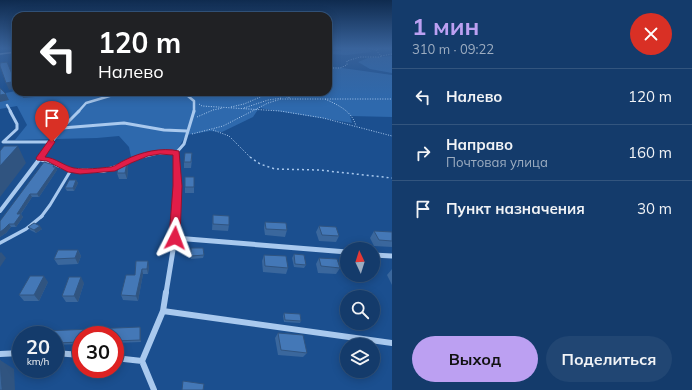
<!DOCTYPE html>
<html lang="ru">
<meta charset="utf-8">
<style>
body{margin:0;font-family:Mulish,sans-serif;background:#214673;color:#f1f3f6;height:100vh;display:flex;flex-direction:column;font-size:15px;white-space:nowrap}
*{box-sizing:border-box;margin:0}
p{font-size:13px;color:#9dadc1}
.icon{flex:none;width:22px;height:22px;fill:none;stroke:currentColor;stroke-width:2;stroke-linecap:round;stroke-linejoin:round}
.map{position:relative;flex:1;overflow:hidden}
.sheet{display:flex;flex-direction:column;background:#143b6b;width:300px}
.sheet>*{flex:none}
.top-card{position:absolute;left:12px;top:12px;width:320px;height:84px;border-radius:12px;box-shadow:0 2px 10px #0003,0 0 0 1px #33557e;background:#202124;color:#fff;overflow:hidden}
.needle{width:26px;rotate:356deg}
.buttons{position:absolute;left:340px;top:242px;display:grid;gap:8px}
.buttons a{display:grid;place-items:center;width:40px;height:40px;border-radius:50%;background:#143b6b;box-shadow:0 2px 10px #0003,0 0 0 1px #33557e;font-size:20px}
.speed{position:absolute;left:12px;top:326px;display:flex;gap:8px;font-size:20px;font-weight:700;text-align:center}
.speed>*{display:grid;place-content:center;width:52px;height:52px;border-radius:50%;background:#143b6b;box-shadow:0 2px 10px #0003,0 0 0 1px #33557e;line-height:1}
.speed small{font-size:10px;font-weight:400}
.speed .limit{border:6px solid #d22;background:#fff;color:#111}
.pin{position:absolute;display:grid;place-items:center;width:34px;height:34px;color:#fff;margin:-41px -17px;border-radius:50% 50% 50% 0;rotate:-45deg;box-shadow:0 0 4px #0007}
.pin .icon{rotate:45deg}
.me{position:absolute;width:44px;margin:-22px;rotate:3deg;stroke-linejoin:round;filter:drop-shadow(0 0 3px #0008)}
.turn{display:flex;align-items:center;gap:14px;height:84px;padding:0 20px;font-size:18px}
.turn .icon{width:52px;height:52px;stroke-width:2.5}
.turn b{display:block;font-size:28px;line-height:34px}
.round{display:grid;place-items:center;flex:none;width:42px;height:42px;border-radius:21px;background:#214673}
.overview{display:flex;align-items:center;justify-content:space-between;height:68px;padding:0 20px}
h1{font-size:24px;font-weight:700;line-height:30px;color:#bca0f2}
.button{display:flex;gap:8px;margin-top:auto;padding:8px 20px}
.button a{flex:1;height:46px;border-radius:24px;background:#bca0f2;color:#111;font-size:16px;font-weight:700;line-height:46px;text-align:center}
.button a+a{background:#214673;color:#f1f3f6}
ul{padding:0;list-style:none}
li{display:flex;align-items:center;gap:12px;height:56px;padding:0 20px;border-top:1px solid #33557e}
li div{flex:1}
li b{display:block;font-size:15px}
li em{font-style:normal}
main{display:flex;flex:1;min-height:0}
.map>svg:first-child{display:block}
</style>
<main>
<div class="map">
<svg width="392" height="390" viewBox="0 0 392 390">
<rect width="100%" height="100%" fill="#1b4f8f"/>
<!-- green -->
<path fill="#2e69ad" d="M344 48H363L370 50 371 52 347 55 328 54V51H341Z
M392 56V73L370 69 358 62 368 58Z
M328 66 392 75V117L350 116 352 123 259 108 253 117 222 132 210 131 186 135 177 150 149 151 131 157 129 147 119 136 97 138 15 140 27 125 17 106 0 109V94L16 91 328 92Z"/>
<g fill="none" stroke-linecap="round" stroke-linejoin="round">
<!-- path-far1 -->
<path stroke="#a9c9ee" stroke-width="1" stroke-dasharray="1 1.5" stroke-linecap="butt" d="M367 48 376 50
M381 56 392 54
M328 68H340L347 65V61L360 57H379L381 56 376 50 382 48
M272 92 290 98
M325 99C338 105 352 111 356 126
M199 104 202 106 280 111 323 118 392 136
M231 107 244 104 265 95 267 92
M244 108 268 100 282 98
M197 117 213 110 223 108
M213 130 229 136 251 158
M192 134 223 126 268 103 281 99H392"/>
<!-- path -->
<path stroke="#a9c9ee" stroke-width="1.5" stroke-dasharray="2 3" stroke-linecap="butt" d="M250 157 260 164 275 169 319 170 392 178"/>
<!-- lane-far2 -->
<path stroke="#a9c9ee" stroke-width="1.5" d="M0 54 16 52"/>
<!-- lane-far1 -->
<path stroke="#a9c9ee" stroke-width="3" d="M41 217 50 205 71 170"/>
<!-- lane -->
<path stroke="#a9c9ee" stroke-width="3.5" d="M0 243 26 229 42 216"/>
<!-- street-far4 -->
<path stroke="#a9c9ee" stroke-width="2.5" d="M183 92 194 101V112
M7 105 11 112
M78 112 86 103 123 92"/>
<!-- street-far3 -->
<path stroke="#a9c9ee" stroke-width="3" d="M10 111 17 124V129L3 142H52
M62 128 124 123 164 130 187 131
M40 158 62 128 79 111
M137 158 158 153H176
M176 158V153L184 144 194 111"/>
<!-- street-far2 -->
<path stroke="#a9c9ee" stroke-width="4" d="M176 157 178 186 176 217
M40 159 72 170 103 171 113 168 140 157
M0 211 41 157"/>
<!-- street-far1 -->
<path stroke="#a9c9ee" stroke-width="5" d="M175 238 347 252
M373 255 392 256
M166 293 175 238 176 216"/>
<!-- street -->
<path stroke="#a9c9ee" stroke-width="6" d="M163 311 392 343
M55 353 81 355
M0 354 21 353
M115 358 142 361 154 390
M142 361 163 311 166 292"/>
</g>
<!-- wall -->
<path fill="#3a679d" d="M192 159 191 168H184V162Z
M127 162 128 168 127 179H119L117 173Z
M54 165 57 170 39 197H32L21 214 23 217 16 227H11L6 233 0 237V221Z
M194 177V193H185V187Z
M76 180 78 183 74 191H67L65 188Z
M213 215 229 225 228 231 212 230Z
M265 222 287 230 285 237 265 235 264 228Z
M319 226 339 236 336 242 319 241 316 232Z
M28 227 42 229 36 233 30 230Z
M374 231 392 232V247L374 246 370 238Z
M191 248 204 255 203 258 191 259Z
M78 250 81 256 78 264 58 265 54 259Z
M294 254 306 265 304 268 294 267 292 258Z
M264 255 288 268 286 274 263 272 262 261Z
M319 258 340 268 336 274 318 273 316 264Z
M136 261 149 266 148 274H143L138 301 123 300 121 295 135 275Z
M392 269V285L387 275Z
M48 282 39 301H24L19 295Z
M84 283 78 302H66L62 296Z
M284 313 301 321 300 323 284 322 283 316Z
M140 327 141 330V342L115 343V335H81V344L55 345V335Z
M278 333 307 353 303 357 278 355 275 338Z"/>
<!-- shaded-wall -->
<path fill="#305480" d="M16 81V88L9 90 6 83Z
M21 92H33L35 97 23 98Z
M6 94 9 100 0 102V95Z
M18 146 26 163 0 197V166Z
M127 162 128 168 127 179 125 173Z
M54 165 55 168 56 167 57 170 39 197 37 194Z
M76 180 78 183 74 191 73 188Z
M30 194 32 197 20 215 21 214 23 217 16 227 14 224 17 214Z
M9 224 11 227 6 233 0 237V232Z
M40 226 42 229 36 233 34 230Z
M78 250 81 256 78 264 75 258Z
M1 252 6 258 0 267V253Z
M148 261 149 266 148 274 147 269Z
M142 269 143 274 138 301 136 296Z
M44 276 48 282 39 301 34 295Z
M81 277 84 283 78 302 74 296Z
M140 327 141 330V342L140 340Z
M0 360 14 369 15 390H2Z"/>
<!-- building -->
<path fill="#4478b7" stroke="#305480" d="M7 62 12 74H16V81L6 83 0 66V63Z
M0 88 6 94 0 95Z
M4 146H18L0 166V151Z
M185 153H192L191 162H184Z
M44 162 54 165 53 167H56L37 194H30L17 214H21L14 224H9L4 229 0 232V221Z
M127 162 125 173H117L119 163Z
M185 177H194V187H185Z
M69 180H76L73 188H65Z
M213 215 229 216V225L213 224Z
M265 222 286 223 287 230 266 229Z
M34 223 40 226 34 230 28 227Z
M319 226 336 227 339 236 322 235Z
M374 231 392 232V241L379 240Z
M191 248H203L204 255 191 256Z
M58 250H78L75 258 54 259Z
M294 254 304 255 306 265 295 264Z
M264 255 286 256 288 268 265 266Z
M319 258 337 259 340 268 321 266Z
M136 261H148L147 269H142L136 296 121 295 126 275H135Z
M30 276H44L34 295H19Z
M69 277H81L74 296H62Z
M284 313 300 314 301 321 285 320Z
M140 327V340L115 341V335H81V342L55 343V335H42L44 331Z
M278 333 303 335 307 353 281 350Z
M0 360 2 390H0Z
M183 381 204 384 203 390H182Z"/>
<!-- sky -->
<linearGradient id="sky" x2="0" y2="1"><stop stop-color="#0f2b4f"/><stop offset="0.47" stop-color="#39639b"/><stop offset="1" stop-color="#39639b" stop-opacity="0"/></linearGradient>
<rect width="392" height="103" fill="url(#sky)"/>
<!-- route -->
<path fill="#e11d48" stroke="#92132f" d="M52 139 55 142 45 157C56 158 64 166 74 168 85 170 100 168 111 167 116 166 120 162 125 160 141 152 161 147 179 151L182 186 180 238 179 241 175 243 171 241 169 238 173 186V155L160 154 148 156 131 163 115 171 80 174 68 172 47 161 37 160 36 158 49 140Z"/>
</svg>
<div class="buttons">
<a><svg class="needle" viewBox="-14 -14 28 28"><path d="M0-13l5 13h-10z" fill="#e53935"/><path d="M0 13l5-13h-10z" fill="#9dadc1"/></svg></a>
<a><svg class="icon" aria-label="search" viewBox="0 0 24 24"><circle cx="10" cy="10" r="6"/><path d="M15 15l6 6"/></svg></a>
<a><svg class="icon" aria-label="layers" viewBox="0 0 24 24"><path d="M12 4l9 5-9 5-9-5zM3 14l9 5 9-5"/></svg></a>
</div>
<div class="speed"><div>20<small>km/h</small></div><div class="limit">30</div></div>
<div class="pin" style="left:52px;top:142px;background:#d93025"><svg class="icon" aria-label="arrive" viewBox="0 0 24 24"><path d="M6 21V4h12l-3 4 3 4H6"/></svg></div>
<svg class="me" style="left:175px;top:238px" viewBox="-20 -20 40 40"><path d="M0-17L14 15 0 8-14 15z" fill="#e11d48" stroke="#fff" stroke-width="4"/></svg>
<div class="top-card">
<div class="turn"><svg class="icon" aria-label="left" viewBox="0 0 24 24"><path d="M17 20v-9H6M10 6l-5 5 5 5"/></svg><div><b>120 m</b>Налево</div></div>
</div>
</div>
<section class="sheet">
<div class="overview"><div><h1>1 мин</h1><p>310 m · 09:22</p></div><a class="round" style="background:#d93025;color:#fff"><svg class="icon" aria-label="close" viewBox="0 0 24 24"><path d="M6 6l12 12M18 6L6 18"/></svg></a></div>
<ul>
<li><svg class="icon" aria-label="left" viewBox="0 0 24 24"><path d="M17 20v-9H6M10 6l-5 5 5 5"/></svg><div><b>Налево</b></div><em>120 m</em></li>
<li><svg class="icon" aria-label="right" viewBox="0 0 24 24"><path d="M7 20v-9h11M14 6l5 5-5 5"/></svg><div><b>Направо</b><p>Почтовая улица</p></div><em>160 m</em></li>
<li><svg class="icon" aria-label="arrive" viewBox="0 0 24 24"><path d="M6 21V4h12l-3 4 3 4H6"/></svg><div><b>Пункт назначения</b></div><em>30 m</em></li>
</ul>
<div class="button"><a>Выход</a><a>Поделиться</a></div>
</section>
</main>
